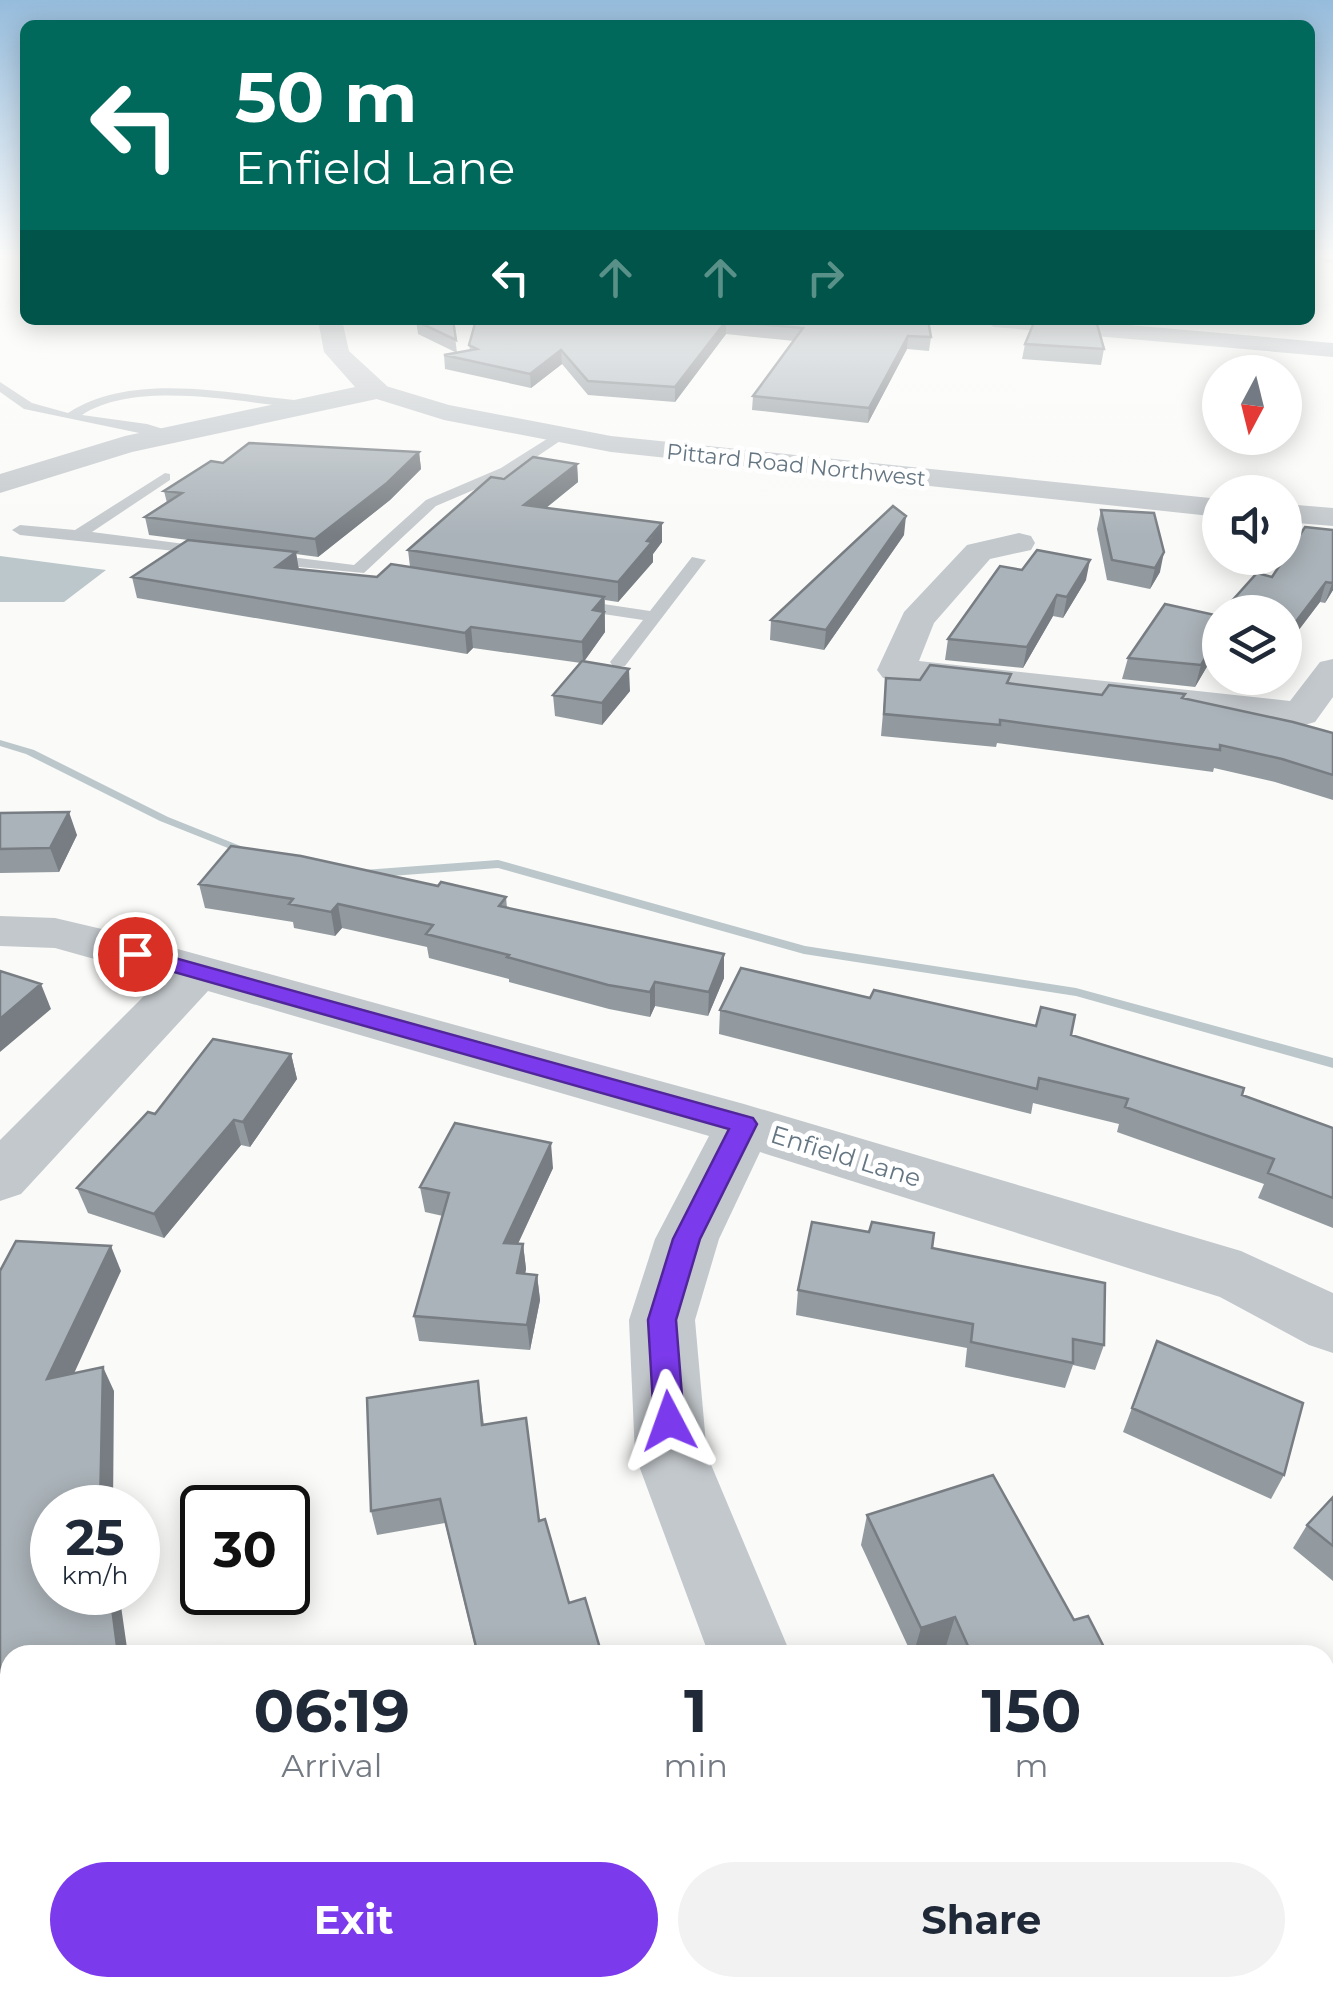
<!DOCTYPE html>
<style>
body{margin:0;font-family:Montserrat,sans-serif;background:#f2f2f3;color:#1f2937;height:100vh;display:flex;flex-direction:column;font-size:38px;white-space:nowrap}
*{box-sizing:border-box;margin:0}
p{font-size:32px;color:#747a83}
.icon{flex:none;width:55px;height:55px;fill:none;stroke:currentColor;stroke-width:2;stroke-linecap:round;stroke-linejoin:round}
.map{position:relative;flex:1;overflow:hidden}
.panel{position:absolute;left:0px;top:1645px;width:1335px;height:352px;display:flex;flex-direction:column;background:#fff;border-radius:30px 30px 0 0;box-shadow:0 5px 25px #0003}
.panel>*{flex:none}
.guide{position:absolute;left:20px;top:20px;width:1295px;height:305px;border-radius:15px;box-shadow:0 5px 25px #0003;background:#00695c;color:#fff;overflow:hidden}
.needle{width:65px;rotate:187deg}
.controls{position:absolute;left:1202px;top:355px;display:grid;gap:20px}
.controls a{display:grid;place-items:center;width:100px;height:100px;border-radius:50%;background:#fff;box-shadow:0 5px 25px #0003;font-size:50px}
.speed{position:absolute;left:30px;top:1485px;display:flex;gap:20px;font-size:50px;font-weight:700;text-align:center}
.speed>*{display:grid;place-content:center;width:130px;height:130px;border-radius:50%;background:#fff;box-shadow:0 5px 25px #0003;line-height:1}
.speed small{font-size:25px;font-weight:400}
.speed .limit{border:5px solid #111;border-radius:15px;background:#fff;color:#111}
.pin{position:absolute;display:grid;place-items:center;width:85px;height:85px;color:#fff;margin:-42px;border:5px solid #fff;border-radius:50%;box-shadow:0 2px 10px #0007}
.me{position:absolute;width:110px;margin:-55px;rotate:356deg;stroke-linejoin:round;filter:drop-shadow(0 0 8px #0008)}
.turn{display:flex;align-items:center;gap:35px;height:210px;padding:0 50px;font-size:45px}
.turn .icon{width:130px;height:130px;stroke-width:2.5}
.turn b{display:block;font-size:70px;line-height:85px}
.lanes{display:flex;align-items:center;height:95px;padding:0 50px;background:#0003;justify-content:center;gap:50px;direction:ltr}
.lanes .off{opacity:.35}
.eta{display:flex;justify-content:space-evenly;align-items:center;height:170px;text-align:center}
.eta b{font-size:60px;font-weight:700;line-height:70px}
.action{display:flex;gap:20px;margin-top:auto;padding:20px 50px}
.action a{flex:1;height:115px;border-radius:60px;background:#7c3aed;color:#fff;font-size:40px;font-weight:700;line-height:115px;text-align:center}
.action a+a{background:#f2f2f3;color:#1f2937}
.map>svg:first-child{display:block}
</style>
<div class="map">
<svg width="1333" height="1997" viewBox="0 0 1333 1997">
<rect width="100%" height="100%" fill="#fafaf8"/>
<!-- water -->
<path fill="#bbc7cb" d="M0 556 106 570 64 602H0Z"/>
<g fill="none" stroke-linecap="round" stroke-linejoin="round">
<!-- stream -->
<path fill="#bbc7cb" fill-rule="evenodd" d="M0 740 34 750 168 817 253 851 247 855 243 854 160 821 26 754 0 746Z
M498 860 805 946 1076 988 1333 1058V1068L1076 996 804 954 498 868 364 878 358 874 364 870Z"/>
<!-- service -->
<path fill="#c3c8cc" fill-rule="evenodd" d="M0 382 32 403 68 413C135 370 231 395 307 401L313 405 307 409C243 403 137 379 82 415L147 424 173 432 175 435 168 439 24 409 0 392Z
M558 432 563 433V439L511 474 436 506 364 573 267 564 259 559 267 554 354 565 426 500 501 468Z
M165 473 170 474V480L92 532 208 547 214 549V555L20 535 12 530 20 525 75 530Z
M692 557 706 560 625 666H613L610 662 643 620 570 609 562 604 570 599 650 611Z"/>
<!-- minor -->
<path fill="#c3c8cc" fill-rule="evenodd" d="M983 320H1072L1333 343V357L994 327Z
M376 383 449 405 611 436 1220 499V517L611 452 444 420 367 396 363 391Z
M1285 504 1333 508V526L1285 522Z
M1019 533 1031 536 1035 543 1031 550 990 559 934 623 919 661 1290 701 1320 662 1333 659V697L1315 722 1301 726 883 678 877 670 904 612 967 545Z
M0 916 55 918 123 934 744 1104 1241 1251 1333 1293V1353L1309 1345 1220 1297 760 1152 719 1239 695 1320 707 1455 791 1655H709L635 1455 629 1320 655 1239 709 1136 208 991 21 1194 0 1201V1140L162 978 55 948 0 946Z
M813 1988H909L911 1997H815Z"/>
<!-- tertiary -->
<path fill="#c3c8cc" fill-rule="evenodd" d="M318 320H342L349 351 386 385 390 391 386 397 132 452 0 493V474L125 436 355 387 324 352Z"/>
</g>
<!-- wall -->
<path fill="#929a9f" d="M1310 256H1333V264Z
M416 320H453L457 353 418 334Z
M476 320H928L931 337 929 351 907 349 868 423 752 410 753 396 794 341 726 334 675 402 588 395 562 364 531 388 445 369 444 355 470 350 469 345Z
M1025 344 1104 349 1101 365 1022 359Z
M419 452 421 469 390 500 318 557 296 554 299 569 377 577 410 567 408 550 504 479 577 464 578 482 546 508 662 542 653 554V562L618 602 605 600V632L584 661 630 691 602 725 555 716 553 695 581 663 473 648 467 654 137 598 132 577 188 540 149 535 145 517 167 503 164 491 223 463Z
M1101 510 1160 572 1150 589 1107 580 1097 529Z
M1333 530V590L1325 603 1320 602 1285 648V612L1272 577Z
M904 535 824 650 770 640 771 620Z
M1086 580 1063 618 1053 616 1023 668 945 660 948 639Z
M1220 615V660L1212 658 1195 687 1122 679 1128 658Z
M886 678 1010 683 1102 695 1185 694 1184 699 1333 733V800L1275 782 1214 768 1213 772 997 743 996 747 881 736Z
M0 813 77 835 59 872 0 873Z
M199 884 438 886 506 897 507 908 724 978 708 1016 655 1006 650 1017 609 1009 509 982V979L429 958 427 947 342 928 335 936 294 928 293 922 205 908Z
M870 998 1071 1035 1333 1128V1228L1258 1198 1264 1184 1117 1132 1119 1124 1033 1103 1031 1114 719 1034 720 1010Z
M291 1054 297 1079 250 1147 241 1145 164 1238 88 1213 77 1188 155 1114Z
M553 1168 518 1244H523L526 1269 525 1274 537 1275 540 1300 530 1350 419 1341 414 1316 443 1216 425 1212 420 1187Z
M932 1248 1104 1345 1095 1370 1073 1365 1065 1388 965 1367 967 1348 796 1315 798 1290Z
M1157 1341 1284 1475 1271 1499 1123 1432Z
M478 1381 484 1425 539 1521 569 1603 602 1655H477L445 1523 377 1535 371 1511Z
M1333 1497V1581L1293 1548 1307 1525Z
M867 1515 1074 1620 1108 1655H950L946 1646 919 1655H912L861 1545Z
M1048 1988H1223L1224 1997H1049Z"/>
<!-- shaded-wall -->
<path fill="#777d82" d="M0 256H12V259L0 260Z
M726 321V334L675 402V387Z
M908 336 907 349 868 423 869 408Z
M561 350 562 364 531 388 530 374Z
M419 452 421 469 390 500 318 557 315 539Z
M577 464 578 482 526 524 524 505Z
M906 516 904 535 824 650 826 630Z
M662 523V542L653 554V562L618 602V582Z
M296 552 299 572 276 567Z
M1164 552 1160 572 1150 589 1155 568Z
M1090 560 1086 580 1063 618 1067 597Z
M1333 581V590L1325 603Z
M1326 582 1320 602 1285 648 1291 628Z
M1057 595 1053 616 1023 668 1027 647Z
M604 597 605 632 583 663 582 642 593 610Z
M471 627 473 648 467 654 465 633Z
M1217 637 1212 658 1195 687 1201 665Z
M629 669 630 691 602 725V703Z
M69 812 77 835 59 872 50 848Z
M338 904 342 928 335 936 331 912Z
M724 954V978L708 1016 709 992Z
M655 982V1006L650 1017V992Z
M41 984 51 1009 0 1052V1019Z
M291 1054 297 1079 250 1147 243 1122Z
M234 1120 241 1145 164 1238 154 1214Z
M551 1143 553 1168 507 1267 504 1243Z
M523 1244 526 1269 520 1298 517 1273Z
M111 1246 121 1271 60 1404 47 1379Z
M537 1275 540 1300 530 1350 527 1325Z
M103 1367 114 1391 113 1508H100Z
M110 1592H119L128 1655H114Z
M955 1617 946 1646 919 1655H913L921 1628Z
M10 1892V1915L0 1918V1895Z
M146 1988H159L160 1997H147Z"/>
<!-- building -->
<path fill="#aab3b9" stroke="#777d82" stroke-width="2.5" d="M416 320H453L456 340 416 321Z
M476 320H928L931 337 908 336 869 408 753 396 803 328 726 321 675 387 588 381 561 350 530 374 444 355 477 349 469 345Z
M1035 320 1097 324 1104 349 1025 344Z
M249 443 419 452 387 483 315 539 145 517 182 493 164 491 211 461 223 463Z
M533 457 577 464 524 505 662 523 647 541 652 542 618 582 408 550 491 477 504 479Z
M893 506 906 516 826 630 771 620Z
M1101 510 1154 513 1164 552 1155 568 1112 560Z
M1305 527 1333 530V581L1332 583 1326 582 1291 628 1285 626V612H1222L1257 573 1272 577Z
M188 540 296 552 276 567 377 577 391 564 604 597 593 610 604 612 582 642 471 627 465 633 132 577Z
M1037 550 1090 560 1067 597 1057 595 1027 647 948 639 1000 566 1022 570Z
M1165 604 1219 616 1220 615V637H1217L1201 665 1128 658Z
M582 661 629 669 602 703 553 695Z
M930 665 1011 674 1007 683 1102 695 1109 685 1185 694 1182 698 1293 722 1333 733V775L1282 759 1220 745V750L1000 720V725L884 714 886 678 920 680Z
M69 812 50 848 0 849V813Z
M231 846 301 856 438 886 441 882 506 897 499 906 724 954 709 992 655 982 650 992 608 985 507 957 509 955 426 934 433 925 338 904 331 912 289 904 293 899 199 884Z
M741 968 870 998 874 990 1036 1026 1041 1007 1075 1015 1071 1035 1244 1088 1242 1095 1333 1128V1198L1268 1173 1274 1159 1125 1107 1128 1099 1039 1078 1037 1089 720 1010Z
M0 971 41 984 0 1019Z
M213 1039 291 1054 243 1122 234 1120 154 1214 77 1188 148 1112 155 1114Z
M455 1123 551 1143 504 1243 523 1244 517 1273 537 1275 527 1325 414 1316 449 1193 420 1187Z
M812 1222 869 1232 872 1222 934 1233 932 1248 1105 1283 1104 1345 1073 1339V1363L971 1342 973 1324 798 1290Z
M16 1241 111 1246 47 1379 103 1367 100 1508H52V1592H110L118 1654 10 1655V1892L0 1895V1271Z
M1157 1341 1303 1403 1284 1475 1132 1408Z
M478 1381 482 1425 526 1418 539 1521 545 1519 569 1603 585 1598 602 1655H478L440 1499 371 1511 367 1398Z
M993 1475 1074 1620 1088 1616 1108 1655H972L955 1617 921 1628 867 1515Z
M1333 1497V1546L1307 1525Z
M10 1964V1988H146L147 1997H0V1968Z
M545 1988H618L663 1997H543Z
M1061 1988H1223L1224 1997H1062Z"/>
<!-- sky -->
<linearGradient id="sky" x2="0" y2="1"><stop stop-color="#96bcdc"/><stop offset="0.48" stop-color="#fdfdfc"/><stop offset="1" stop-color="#fdfdfc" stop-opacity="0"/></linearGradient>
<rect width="1333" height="535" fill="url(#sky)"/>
<!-- route -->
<path fill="#7c3aed" stroke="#51269a" stroke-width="2.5" d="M135 947 753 1118 757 1124 700 1239 676 1320 684 1421 680 1431 669 1435 658 1431 654 1421 648 1320 673 1239 729 1129 128 959 124 954Z"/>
<g text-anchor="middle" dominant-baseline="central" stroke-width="10" stroke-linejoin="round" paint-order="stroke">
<!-- far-street labels -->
<g font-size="22" fill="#657683" stroke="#fff">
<text transform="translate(796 465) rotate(6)">Pittard Road Northwest</text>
</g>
<!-- street labels -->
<g font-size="25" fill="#657683" stroke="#fff">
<text transform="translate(846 1156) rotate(17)">Enfield Lane</text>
</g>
</g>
</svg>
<div class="controls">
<a><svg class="needle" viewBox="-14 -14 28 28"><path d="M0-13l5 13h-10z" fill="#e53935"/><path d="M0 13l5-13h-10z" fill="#747a83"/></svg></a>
<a><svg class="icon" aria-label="sound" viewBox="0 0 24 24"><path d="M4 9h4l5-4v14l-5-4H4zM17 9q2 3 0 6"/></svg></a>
<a><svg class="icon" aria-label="layers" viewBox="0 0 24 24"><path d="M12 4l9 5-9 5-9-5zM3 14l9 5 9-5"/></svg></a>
</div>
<div class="speed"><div>25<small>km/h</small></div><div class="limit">30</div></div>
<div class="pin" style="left:135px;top:954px;background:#d93025"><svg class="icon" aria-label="arrive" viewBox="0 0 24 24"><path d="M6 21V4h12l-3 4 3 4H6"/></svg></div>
<svg class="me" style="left:669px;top:1421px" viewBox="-20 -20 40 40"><path d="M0-17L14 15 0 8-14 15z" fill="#7c3aed" stroke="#fff" stroke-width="4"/></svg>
<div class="guide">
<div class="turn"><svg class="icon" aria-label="left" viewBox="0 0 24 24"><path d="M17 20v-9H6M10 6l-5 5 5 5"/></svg><div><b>50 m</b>Enfield Lane</div></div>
<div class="lanes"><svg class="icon" aria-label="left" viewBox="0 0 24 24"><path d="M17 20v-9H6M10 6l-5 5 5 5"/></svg><svg class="icon off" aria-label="ahead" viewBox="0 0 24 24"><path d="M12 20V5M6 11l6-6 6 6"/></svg><svg class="icon off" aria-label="ahead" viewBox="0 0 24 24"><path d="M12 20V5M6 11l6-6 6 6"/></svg><svg class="icon off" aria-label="right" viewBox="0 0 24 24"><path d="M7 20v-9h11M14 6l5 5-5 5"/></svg></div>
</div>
<section class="panel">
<div class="eta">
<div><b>06:19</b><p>Arrival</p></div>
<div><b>1</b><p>min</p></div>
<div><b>150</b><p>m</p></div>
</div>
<div class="action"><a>Exit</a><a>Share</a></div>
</section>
</div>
